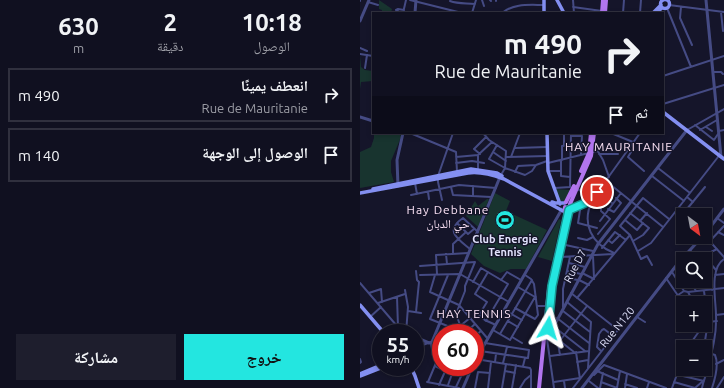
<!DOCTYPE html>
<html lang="ar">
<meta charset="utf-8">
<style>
body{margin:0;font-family:Ubuntu,"Noto Naskh Arabic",sans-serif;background:#1e1e2d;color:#f1f3f6;direction:rtl;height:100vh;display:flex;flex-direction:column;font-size:15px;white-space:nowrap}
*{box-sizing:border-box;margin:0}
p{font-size:13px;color:#9c9da5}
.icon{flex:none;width:22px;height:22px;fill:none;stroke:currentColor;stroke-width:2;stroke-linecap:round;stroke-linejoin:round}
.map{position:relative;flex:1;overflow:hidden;direction:ltr}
.side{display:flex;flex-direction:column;background:#101020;width:360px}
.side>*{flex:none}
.guide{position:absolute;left:12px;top:12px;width:292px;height:122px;border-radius:0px;box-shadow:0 2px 6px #0003,0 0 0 1px #30303e;direction:rtl;background:#101020;color:#f1f3f6;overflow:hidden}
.needle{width:26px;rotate:148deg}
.tools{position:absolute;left:316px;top:208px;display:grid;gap:8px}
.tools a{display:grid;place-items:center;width:36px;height:36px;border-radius:0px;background:#101020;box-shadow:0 2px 6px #0003,0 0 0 1px #30303e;font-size:20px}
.speed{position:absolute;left:12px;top:324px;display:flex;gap:8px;font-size:20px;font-weight:700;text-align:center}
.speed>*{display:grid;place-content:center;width:52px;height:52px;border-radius:50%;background:#101020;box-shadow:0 2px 6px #0003,0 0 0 1px #30303e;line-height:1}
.speed small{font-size:10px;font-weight:400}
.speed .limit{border:6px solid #d22;background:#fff;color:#111}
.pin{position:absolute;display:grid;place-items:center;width:34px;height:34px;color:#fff;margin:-17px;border:2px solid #fff;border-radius:50%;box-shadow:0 1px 4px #0007}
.me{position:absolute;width:44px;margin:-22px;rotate:7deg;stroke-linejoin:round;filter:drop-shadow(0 0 3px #0008)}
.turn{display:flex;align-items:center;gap:14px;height:84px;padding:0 16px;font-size:18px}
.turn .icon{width:52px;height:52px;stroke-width:2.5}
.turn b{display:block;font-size:28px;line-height:34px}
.then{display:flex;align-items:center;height:38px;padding:0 16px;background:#0003;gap:8px;font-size:15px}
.eta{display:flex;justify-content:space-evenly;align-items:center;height:68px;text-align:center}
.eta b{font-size:24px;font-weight:700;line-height:28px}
.primary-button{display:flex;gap:8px;margin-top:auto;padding:8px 16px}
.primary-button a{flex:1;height:46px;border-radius:0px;background:#23e6e0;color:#111;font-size:16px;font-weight:700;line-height:46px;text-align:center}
.primary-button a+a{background:#1e1e2d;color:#f1f3f6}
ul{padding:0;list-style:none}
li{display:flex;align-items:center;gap:12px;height:54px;margin:0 8px 6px;padding:0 8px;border:2px solid #30303e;border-radius:0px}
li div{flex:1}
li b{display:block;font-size:15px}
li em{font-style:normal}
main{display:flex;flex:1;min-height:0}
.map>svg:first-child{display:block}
</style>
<main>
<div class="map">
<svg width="364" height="388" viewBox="0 0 364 388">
<rect width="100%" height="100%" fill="#15152a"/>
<!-- green -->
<path fill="#18342f" d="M19 0 32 9 31 13H22V10L19 9Z
M0 56 1 67 5 70 13 71V81L1 82 0 89Z
M14 133 40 134 41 137 31 161V172L34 182 0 188V152L11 147 14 138Z
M196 189 210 190 205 200 203 202 199 201Z
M135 193 150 201 146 211 187 230 166 269H151L140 273 124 266 111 254Z
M127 199H129L118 227 106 216 115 201 118 206Z
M199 219 201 220 192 261 178 257Z"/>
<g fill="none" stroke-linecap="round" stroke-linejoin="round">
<!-- minor -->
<path stroke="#454b84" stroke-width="2" d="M0 0V1
M50 0 102 13
M122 0 124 6
M130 0 131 1
M136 0V1
M213 0 214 13
M303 0V1
M90 1C98 4 106 3 115 4
M8 2 18 5
M309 5 364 12
M213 7 242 11
M321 7 320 18 332 45
M307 8 331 67
M36 10 38 9 44 10
M36 10 41 13
M361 12 363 31
M43 13 46 0
M112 13 116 0
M142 13C154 3 169 5 184 5
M263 13 264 0
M280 13 281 0
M0 48 7 51
M0 54 13 56
M5 68 7 55
M353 72H361L363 74
M303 76 364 56
M303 104 364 85
M335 125 354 140 358 134
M346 127 352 131
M327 130 364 109
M340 130 357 120
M359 131 364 130
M50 133 96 152 97 172
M123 133 129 140 146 151 145 168 141 175
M151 133 160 134
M204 133V145
M251 133 273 142
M211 136H222L221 154
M233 143 243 160 249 177
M272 144 274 147 268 157 284 171
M137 145 129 159 145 168 165 175 172 171 176 165
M155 148 187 147
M133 152 146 161
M120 154 114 149 126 137
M239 154H258
M96 157 118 155
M146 157 187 156
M151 157 160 133
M201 160V176L210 177
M202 160V146L210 145
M96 163 112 161 124 163
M188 163 237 151
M298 168 330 193
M118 169V155L132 142
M188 171H201
M155 172 158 166 176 165 187 161
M292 176 324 201
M246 181 303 227
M55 183 57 194
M91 187 93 195 131 197
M195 188 210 187 211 133
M217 189 234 197
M68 192 69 199
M226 193 233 179
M237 193 252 203
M51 195 99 185 136 188
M113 196V186
M244 197 253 187
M327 197 333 202
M82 200 78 182V176L93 133
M232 201C221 224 232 244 254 253
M221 204 218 223 237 228
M209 206 213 208 232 200 280 133
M248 209 254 212 261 203 256 198
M327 209 345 187
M270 213 289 228 283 235 273 241
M357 218 364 223
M265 220 277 230 283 223
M240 221 261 193
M280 221 287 213
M97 223 108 234 114 229
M358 232 364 235
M238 234 250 219 241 211V207L247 199
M345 236 364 257
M218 238 227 240 233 237
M248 240 252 243 260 235
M350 241 364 226
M201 244 233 251
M242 248 255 232 266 240
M110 249C98 239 84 231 103 218L118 232
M330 250 337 259
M278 251 291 243 358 157V155
M93 253V244L106 232
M86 254 87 264
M233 256 234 278
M344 256 356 270
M200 257 253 254
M337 259 357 249
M209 263 225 267
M292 265 287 256 281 259 270 235 260 226 283 198 309 219
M60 266 115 262 105 286V291L96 314 103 333
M313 269 323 266
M207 271 221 274
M312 272 324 291
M222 273 234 279
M77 274 76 255 108 253
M60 275 100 274 149 302
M75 275 70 292 99 305 128 339
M88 275 70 319 90 327 89 333
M355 275 364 274
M206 278 218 280
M306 278 323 303
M141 280 147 272 161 280
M219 280 229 285
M345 280 352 290
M330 281 336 291
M113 282 121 268 148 284 126 321 119 315 127 302 115 294 128 272
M0 283 43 333
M158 287 175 297
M45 290 48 307 46 333
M324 291 328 292 364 288
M344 291 348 322 344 347
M328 292 334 303
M9 293 21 289 22 302
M211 293 258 330 213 388
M318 295 324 291
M37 297 38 327
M217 298 270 235
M207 302 231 322 228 368
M18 303 45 294
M178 306H187
M203 307V289L210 257
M155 308 175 319 178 315 174 284 171 279 165 275
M144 310 162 320
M48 311 61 313
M203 311 230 332
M56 312 59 282 57 280 56 271
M356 315 364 314
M10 317 21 307
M277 317 285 322
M197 318 229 343
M345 320 348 322 357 321
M127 321 136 325
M148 321 158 327
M100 326 110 318
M193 326 225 351
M133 330 150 340 175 297H176
M105 333 115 324
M140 334 172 280
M191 334 214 352
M115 336 121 331
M152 337 162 343
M187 339 194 388
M333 340 345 343
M71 343 73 355 81 359
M328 347 340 330 339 325
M337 347 338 342
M55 348 68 343
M120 351 168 358 169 350 125 343
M241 351 237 347 239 334 242 330 244 329 253 336
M216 352 220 379
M200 355 198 343 227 306
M190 356 229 351
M0 359 1 362 0 363
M116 359 170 368 171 370V388
M135 362 136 354
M217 362 228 360
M143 363 147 347
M356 364 364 360
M75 366 92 374 88 385
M163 366 165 358
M319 370 347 373
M145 371 155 373
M237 371 258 380
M234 375 244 365 306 388
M323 376 344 381
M204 381 205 388
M229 381 238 388
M67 382 99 388
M68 382 81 351
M194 382 220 378
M241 382 257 388
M314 382 335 388
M265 384 277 388
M79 385 87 367
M96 387 104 370 101 367
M115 388 118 372 130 373
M128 388 131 362
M142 388 146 364
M152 388 156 365
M160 388 165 380 171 375
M240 388 243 373
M257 388 260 371
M265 388 267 374
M287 388 289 382
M312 388 323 358
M335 388 343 381
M342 388C343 382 346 376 347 370 352 352 357 334 356 315 356 301 349 268 364 259
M352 388C355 379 359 364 355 355L352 354
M357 388 364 377"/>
<!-- tertiary -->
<path stroke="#454b84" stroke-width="3" d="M346 0 361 157
M55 13 56 0
M0 21 9 0
M0 117 13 121
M38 186 37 160 43 133
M345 234 364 209
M184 338 187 339 238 244 327 130
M55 343 62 340 69 343 72 342 140 177
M115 361 202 209
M103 388 112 367
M222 388 319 262 342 237"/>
<!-- secondary -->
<path stroke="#838ff1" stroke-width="3.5" d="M300.5 4a4.5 4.5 0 1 1 9 0a4.5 4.5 0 1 1-9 0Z
M197 0 204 13
M184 13V0
M293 13 301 5
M296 13 302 8
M303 112 364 159
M187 133 188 171 200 204
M13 189 111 169 137 173 142 176
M0 193 108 173C120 171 133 175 144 179L205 212
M192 202 195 203H205
M0 305 24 333
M51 367 55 376 59 388
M0 374 21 365
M0 376 23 367"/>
<!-- primary -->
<path stroke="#b175ef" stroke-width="4" d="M242 13 243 0
M245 13 246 0
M221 171 229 153 231 133
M206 202 214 186
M210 204 231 156 234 133
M207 218 208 207
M187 328 192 286 200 250
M179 388 189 289 205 217V207"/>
</g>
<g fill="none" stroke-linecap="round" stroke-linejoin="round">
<defs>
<path id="route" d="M188 328 192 286 209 210 232 200 237 192"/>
</defs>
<!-- route casing -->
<use href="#route" stroke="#179692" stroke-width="10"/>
<!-- route -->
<use href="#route" stroke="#23e6e0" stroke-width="7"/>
</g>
<!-- icons -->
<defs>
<symbol id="stadium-disc" viewBox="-11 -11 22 22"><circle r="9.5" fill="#23e6e0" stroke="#15152a"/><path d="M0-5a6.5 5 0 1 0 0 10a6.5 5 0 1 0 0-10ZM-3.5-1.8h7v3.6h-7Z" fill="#111"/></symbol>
</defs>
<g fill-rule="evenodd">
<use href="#stadium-disc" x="134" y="209" width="22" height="22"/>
</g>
<g text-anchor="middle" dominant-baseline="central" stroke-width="3" stroke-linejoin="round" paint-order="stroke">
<!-- poi labels -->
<g font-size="11" font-weight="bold" fill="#e1e2fc" stroke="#15152a">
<text x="145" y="239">Club Energie<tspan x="145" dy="13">Tennis</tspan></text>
</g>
<!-- street labels -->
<g font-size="11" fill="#e1e2fc" stroke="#15152a">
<text transform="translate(215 266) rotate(-62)">Rue D7</text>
<text transform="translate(257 327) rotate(-51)">Rue N120</text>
</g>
<!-- neighbourhood labels -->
<g font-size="12" letter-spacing="1" fill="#fce3f6" stroke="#15152a">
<text x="259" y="146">HAY MAURITANIE</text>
<text x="88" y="209">Hay Debbane<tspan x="88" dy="14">حي الدبان</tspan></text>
<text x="114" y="313">HAY TENNIS</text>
</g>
</g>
</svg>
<div class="tools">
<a><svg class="needle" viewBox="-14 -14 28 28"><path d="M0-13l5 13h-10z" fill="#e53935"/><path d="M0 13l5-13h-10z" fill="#9c9da5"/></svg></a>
<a><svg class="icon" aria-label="search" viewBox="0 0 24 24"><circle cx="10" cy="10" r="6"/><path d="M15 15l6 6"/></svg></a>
<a>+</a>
<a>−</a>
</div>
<div class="speed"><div>55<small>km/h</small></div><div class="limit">60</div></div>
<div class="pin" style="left:237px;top:192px;background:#d93025"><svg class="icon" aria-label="arrive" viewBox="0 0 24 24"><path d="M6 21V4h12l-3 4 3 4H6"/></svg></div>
<svg class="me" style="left:188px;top:328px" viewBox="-20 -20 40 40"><path d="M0-17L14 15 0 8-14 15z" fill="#23e6e0" stroke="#fff" stroke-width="4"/></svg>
<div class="guide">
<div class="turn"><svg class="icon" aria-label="right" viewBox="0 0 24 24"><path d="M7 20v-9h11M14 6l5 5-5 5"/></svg><div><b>490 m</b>Rue de Mauritanie</div></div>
<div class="then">ثم<svg class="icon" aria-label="arrive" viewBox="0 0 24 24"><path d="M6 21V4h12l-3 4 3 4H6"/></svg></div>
</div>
</div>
<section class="side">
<div class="eta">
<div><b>10:18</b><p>الوصول</p></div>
<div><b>2</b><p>دقيقة</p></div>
<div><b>630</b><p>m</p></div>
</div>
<ul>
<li><svg class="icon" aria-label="right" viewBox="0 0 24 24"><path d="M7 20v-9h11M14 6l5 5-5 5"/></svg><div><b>انعطف يمينًا</b><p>Rue de Mauritanie</p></div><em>490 m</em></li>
<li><svg class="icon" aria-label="arrive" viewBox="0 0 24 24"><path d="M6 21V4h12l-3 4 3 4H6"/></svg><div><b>الوصول إلى الوجهة</b></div><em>140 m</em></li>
</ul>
<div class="primary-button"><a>خروج</a><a>مشاركة</a></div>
</section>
</main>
